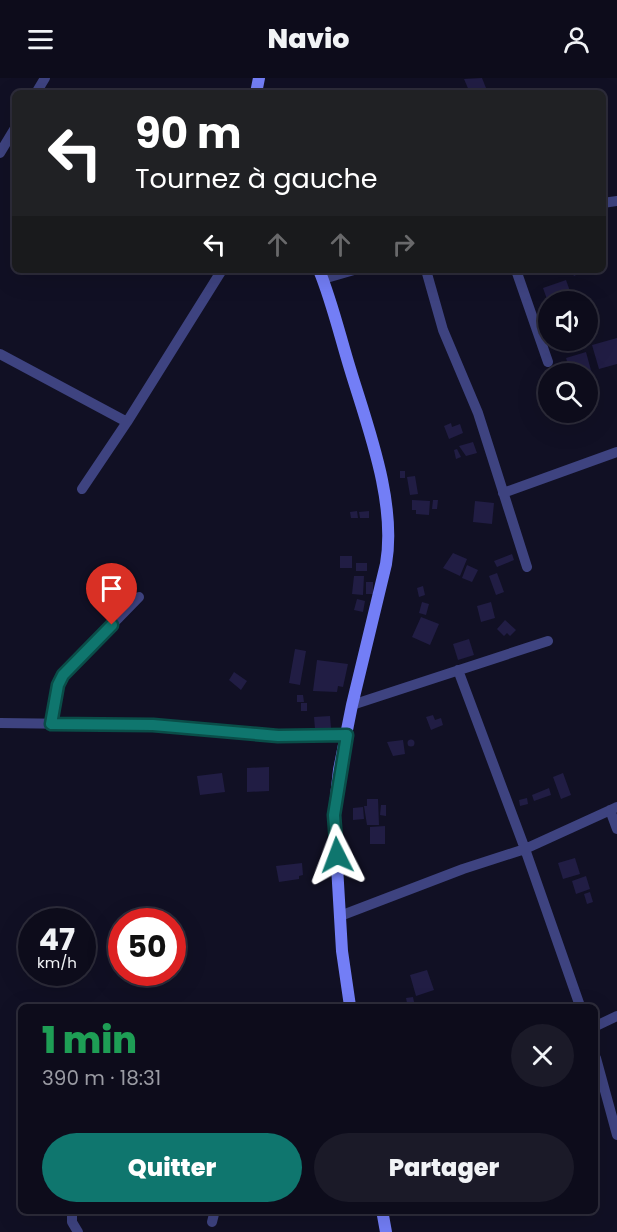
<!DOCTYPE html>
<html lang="fr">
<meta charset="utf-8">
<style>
body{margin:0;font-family:Poppins,sans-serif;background:#1b1a28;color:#f1f3f6;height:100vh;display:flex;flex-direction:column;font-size:22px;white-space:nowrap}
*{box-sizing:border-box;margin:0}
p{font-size:20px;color:#9a9ba3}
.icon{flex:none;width:33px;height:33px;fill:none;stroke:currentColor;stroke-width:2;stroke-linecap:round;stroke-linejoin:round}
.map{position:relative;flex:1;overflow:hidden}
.drawer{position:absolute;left:18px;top:926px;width:580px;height:210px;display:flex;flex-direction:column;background:#0d0c1b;border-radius:9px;box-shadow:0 6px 24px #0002,0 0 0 2px #2d2c3a}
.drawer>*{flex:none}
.top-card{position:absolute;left:12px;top:12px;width:594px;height:183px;border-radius:9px;box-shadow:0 6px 24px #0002,0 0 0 2px #2d2c3a;background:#202124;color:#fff;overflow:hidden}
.controls{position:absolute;left:538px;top:213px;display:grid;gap:12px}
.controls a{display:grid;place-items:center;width:60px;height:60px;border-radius:50%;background:#0d0c1b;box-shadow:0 6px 24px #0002,0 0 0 2px #2d2c3a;font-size:30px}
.speed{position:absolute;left:18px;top:830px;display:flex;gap:12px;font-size:30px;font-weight:700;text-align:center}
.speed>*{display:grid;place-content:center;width:78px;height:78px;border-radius:50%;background:#0d0c1b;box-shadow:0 6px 24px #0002,0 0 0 2px #2d2c3a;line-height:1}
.speed small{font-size:15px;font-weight:400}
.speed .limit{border:9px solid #d22;background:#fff;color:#111}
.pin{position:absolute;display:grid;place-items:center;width:51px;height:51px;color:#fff;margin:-62px -26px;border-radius:50% 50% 50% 0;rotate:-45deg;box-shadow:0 0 6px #0007}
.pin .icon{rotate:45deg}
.me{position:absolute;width:66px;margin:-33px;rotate:357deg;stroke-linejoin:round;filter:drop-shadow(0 0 4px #0008)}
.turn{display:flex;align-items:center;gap:21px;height:126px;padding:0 24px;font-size:27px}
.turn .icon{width:78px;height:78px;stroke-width:2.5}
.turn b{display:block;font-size:42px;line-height:51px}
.lanes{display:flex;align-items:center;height:57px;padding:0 24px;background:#0003;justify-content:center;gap:30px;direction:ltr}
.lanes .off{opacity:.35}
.round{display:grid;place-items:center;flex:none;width:63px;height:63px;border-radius:32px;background:#1b1a28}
.head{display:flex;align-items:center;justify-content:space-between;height:102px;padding:0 24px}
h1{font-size:36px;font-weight:800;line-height:45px;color:#1e9e55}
.action{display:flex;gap:12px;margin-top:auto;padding:12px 24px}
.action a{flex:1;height:69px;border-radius:36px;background:#0f766e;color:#fff;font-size:24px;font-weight:800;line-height:69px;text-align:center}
.action a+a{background:#1b1a28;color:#f1f3f6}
header{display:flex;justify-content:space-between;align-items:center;height:78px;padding:0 24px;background:#0d0c1b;font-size:27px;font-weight:800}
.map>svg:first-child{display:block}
</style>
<header><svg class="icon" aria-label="menu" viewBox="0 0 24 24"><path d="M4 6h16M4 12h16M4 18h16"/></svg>Navio<svg class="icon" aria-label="person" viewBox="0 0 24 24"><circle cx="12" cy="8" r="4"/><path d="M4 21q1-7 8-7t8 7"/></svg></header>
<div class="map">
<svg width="617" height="1154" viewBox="0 0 617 1154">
<rect width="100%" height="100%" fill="#111024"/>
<!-- building -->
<path fill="#211d44" d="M482 0 488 15H470L464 1Z
M571 192H581L582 194 574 198Z
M566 202 571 216 548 224 543 210Z
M617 260V286L599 291 592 267Z
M586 274 592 296H571L566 280Z
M451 345 452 349 460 346 463 355 449 361 444 348Z
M473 364 477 375 466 378 459 368Z
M457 371 461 379 456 381 454 372Z
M400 393H405V400H400Z
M415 398 418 416 410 417 407 399Z
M412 422 430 423 429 437 416 436V432H412Z
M433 422H438L437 431H432Z
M475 423 494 425 492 446 473 444Z
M357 433 358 440H351L350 434Z
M369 433V440H360L359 434Z
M453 475 467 481 460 498 443 490Z
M512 476 514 482 497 489 494 483Z
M340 478H352V490H340Z
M356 485H367V493H356Z
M467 487 478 492 472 504 462 500Z
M497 495 504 514 496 517 489 498Z
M354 498H364L363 517 352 516Z
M366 504H373V516H366Z
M423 508 425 517 419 519 417 510Z
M357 521 365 523 363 534 354 532Z
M422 524 429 526 426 537 419 535Z
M491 524 495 540 481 544 477 528Z
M421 539 439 546 430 567 412 559Z
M505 542 516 552 510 558 507 555 504 558 497 551Z
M469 561 474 577 458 582 453 566Z
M295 571 306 573 300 607 289 605Z
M317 582 348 586 343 609 338 608 337 614 313 613Z
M234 594 247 603 241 612 229 602Z
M297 617H303L304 624H297Z
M301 625H307V633H301Z
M433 637 435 642 441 640 443 647 431 652 426 639Z
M330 638 331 650 315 651 314 639Z
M407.5 665a3.5 3.5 0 1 1 7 0a3.5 3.5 0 1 1-7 0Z
M403 662 405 676 393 678 387 664Z
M269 689V713L247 714V690Z
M222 695 225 714 200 717 197 698Z
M563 695 571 717 561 721 553 699Z
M549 710 551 717 534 723 532 717Z
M527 720 528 726 520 728 519 722Z
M367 721H378L379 747H367L364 728H367Z
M381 727H386V738L380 737Z
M363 729 364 741 353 742V730Z
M385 748V766H370V749Z
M575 780 580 796 563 801 558 785Z
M302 785 303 797 299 798V801L279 804 276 788Z
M586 798 590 811 576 816 572 803Z
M590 814 593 824 587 826 584 816Z
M427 892 434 912 416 918 410 897Z
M413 919 414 924 407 925 406 920Z"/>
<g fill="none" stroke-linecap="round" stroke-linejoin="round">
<!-- street -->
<path stroke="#3e4380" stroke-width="10" d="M36 15 45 0
M0 75 15 50
M603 125 617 123
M426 192 443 252 478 335 527 489
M516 192 548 284
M323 201 354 192
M0 276 127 344
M82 411 127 344 222 192
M503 415 617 374
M458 592 525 771 580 928
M352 627 548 563
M0 645 153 647 278 658H347
M51 646 58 607 63 597 139 519
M610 732 617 751
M340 838 463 791 525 771 617 729
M596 948 617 938
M596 980 617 1057
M72 1132V1144L78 1154
M212 1144 215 1132"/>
<!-- secondary -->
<path stroke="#737ef6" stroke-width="12" d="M256 15 259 0
M319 192C331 221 339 254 348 284 366 345 397 422 386 486L352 627 339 692 334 737 342 873 350 928
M382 1132 386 1154"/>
</g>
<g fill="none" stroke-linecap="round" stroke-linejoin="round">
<defs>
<path id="route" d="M112 547 63 597 58 607 51 646 153 647 278 658 347 657 334 737 337 777"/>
</defs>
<!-- route casing -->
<use href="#route" stroke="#0a4d48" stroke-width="15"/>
<!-- route -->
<use href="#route" stroke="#0f766e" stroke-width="10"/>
</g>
</svg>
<div class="controls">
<a><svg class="icon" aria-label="sound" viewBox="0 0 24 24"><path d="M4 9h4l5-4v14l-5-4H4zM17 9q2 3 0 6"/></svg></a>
<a><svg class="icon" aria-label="search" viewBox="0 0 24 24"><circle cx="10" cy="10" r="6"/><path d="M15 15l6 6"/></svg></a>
</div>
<div class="speed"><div>47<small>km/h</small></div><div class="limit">50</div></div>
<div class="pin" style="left:112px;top:547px;background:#d93025"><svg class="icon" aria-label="arrive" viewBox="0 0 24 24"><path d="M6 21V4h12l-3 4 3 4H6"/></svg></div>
<svg class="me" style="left:337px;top:777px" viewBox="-20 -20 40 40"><path d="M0-17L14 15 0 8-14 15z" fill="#0f766e" stroke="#fff" stroke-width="4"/></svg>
<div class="top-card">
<div class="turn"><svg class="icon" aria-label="left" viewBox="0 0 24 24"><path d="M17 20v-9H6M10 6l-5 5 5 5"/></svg><div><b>90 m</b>Tournez à gauche</div></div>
<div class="lanes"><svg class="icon" aria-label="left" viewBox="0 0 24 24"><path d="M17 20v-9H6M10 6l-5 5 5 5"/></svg><svg class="icon off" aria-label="ahead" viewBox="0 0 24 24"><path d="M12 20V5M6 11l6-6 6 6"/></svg><svg class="icon off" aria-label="ahead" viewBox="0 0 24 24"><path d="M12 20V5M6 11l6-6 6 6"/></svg><svg class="icon off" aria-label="right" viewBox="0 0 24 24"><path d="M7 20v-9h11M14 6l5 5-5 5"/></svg></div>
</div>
<section class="drawer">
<div class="head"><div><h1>1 min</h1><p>390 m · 18:31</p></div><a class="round"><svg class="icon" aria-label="close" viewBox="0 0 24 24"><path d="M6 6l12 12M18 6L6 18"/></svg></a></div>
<div class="action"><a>Quitter</a><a>Partager</a></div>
</section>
</div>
